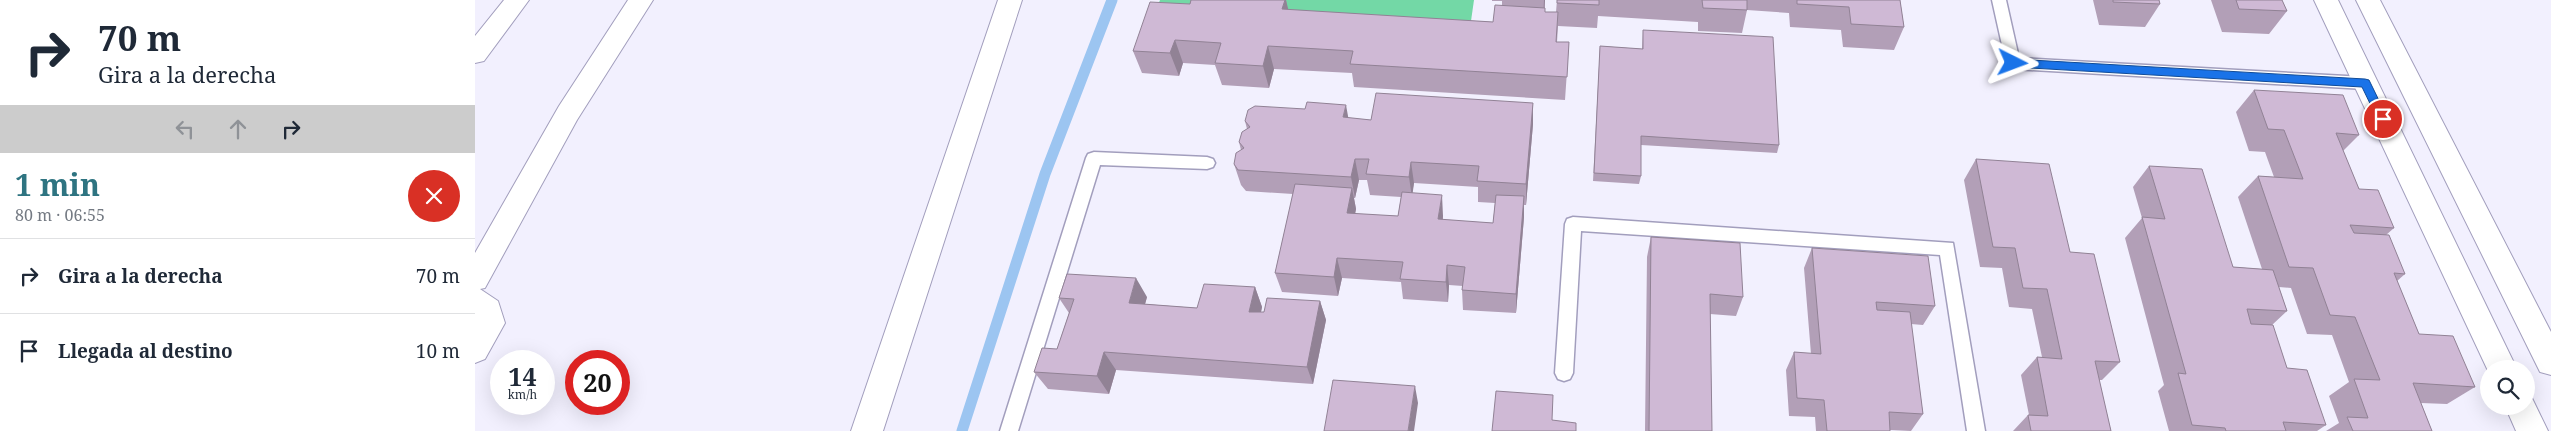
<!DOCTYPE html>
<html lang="es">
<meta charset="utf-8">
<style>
body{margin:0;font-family:"Noto Serif",serif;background:#f2f2f3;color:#1f2937;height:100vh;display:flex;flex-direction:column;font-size:19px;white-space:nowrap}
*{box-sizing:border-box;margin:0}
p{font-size:16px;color:#747a83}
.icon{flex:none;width:28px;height:28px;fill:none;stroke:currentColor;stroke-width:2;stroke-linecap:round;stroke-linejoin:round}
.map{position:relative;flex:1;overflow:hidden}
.details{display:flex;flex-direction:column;background:#fff;width:475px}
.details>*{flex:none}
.guide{background:#fff;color:#1f2937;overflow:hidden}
.controls{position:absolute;left:2005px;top:360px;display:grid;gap:10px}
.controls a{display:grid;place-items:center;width:55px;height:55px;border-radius:50%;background:#fff;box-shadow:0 5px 20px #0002;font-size:25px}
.speed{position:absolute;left:15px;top:350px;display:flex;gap:10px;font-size:25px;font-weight:700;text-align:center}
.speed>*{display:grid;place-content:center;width:65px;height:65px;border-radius:50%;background:#fff;box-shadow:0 5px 20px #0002;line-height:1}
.speed small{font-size:12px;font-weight:400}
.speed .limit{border:8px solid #d22;background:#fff;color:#111}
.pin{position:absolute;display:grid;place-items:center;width:42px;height:42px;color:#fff;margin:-21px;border:2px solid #fff;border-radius:50%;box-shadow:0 1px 5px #0007}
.me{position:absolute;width:55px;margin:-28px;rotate:93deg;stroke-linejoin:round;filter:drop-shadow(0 0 4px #0008)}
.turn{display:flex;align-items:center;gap:18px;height:105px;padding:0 15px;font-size:22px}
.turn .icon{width:65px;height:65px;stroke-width:2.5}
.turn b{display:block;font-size:35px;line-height:42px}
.lanes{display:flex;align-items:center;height:48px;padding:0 15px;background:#0003;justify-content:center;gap:25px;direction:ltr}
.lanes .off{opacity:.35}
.round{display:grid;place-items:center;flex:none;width:52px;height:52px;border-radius:26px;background:#f2f2f3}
.summary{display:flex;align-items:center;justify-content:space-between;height:85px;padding:0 15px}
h1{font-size:30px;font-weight:700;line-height:38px;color:#2e7481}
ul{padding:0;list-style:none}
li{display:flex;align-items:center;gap:15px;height:75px;padding:0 15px;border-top:1px solid #e0e1e3}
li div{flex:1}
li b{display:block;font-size:19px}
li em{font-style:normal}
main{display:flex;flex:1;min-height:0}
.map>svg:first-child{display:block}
</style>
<main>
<section class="details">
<div class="guide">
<div class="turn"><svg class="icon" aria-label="right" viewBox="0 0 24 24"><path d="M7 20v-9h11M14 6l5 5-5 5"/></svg><div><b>70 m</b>Gira a la derecha</div></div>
<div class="lanes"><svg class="icon off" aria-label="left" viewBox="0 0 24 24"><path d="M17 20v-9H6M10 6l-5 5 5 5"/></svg><svg class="icon off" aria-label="ahead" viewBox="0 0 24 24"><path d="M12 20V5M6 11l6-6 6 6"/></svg><svg class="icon" aria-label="right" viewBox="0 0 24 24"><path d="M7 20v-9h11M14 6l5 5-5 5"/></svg></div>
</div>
<div class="summary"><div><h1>1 min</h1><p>80 m · 06:55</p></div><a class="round" style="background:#d93025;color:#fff"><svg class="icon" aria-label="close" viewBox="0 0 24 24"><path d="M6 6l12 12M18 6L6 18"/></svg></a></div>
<ul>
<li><svg class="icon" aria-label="right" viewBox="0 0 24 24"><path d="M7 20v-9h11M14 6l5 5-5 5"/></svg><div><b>Gira a la derecha</b></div><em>70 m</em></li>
<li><svg class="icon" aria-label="arrive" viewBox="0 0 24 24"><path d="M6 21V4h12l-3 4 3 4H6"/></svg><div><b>Llegada al destino</b></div><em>10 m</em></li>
</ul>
</section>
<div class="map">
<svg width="2076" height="431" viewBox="0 0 2076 431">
<rect width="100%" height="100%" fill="#f2f0fe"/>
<!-- green -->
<path fill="#73d8a6" d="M685 0H999L995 28 681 10Z"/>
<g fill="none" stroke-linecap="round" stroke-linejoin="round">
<!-- stream -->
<path stroke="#9cc5f1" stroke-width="11" d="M487 431 570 174 637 0"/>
<defs>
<path id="lane" d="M1517 0H1531L1544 58 1890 77 1895 79 1897 83 1895 87 1890 89 1538 69 1533 67 1531 63Z
M619 152 732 157 738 159 740 163 738 167 732 169 625 165 543 431H525L611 158 613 154Z
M1098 217 1478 243 1510 431H1492L1465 255 1106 231 1098 373 1095 379 1089 381 1083 379 1080 373 1090 224 1092 219Z"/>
<path id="street" d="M29 0H54L9 61 0 63V36Z
M153 0H178L102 120 10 288 5 289 23 301 30 323 10 359 0 363V253L84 106Z
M523 0H547L408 431H376Z
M1839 0H1863L2042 369H2014V373Z
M1881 0H1905L2076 332V375L2065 372Z
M2051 394 2056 396 2073 431H2041L2030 406H2051Z"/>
</defs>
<!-- lane casing -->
<use href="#lane" stroke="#a29ebd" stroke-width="3"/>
<!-- street casing -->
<use href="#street" stroke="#a29ebd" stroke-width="2"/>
<!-- lane -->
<use href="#lane" fill="#fff" fill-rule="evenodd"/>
<!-- street -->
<use href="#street" fill="#fff" fill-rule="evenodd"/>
</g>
<!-- wall -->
<path fill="#b29fb7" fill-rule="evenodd" d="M716 0H811L813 10 1018 22 1027 5V1H1017V0H1070V12H1081L1082 0H1425L1429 27 1419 50 1368 47 1366 30 1315 27 1314 13 1272 10 1267 33 1223 31V22L1123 16 1122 28 1083 26 1082 42H1094L1090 100 879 87 877 73 799 69 794 88 747 85 740 65 708 63 704 76 667 73 658 51 715 4Z
M1618 0H1684L1685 4 1670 27 1624 25Z
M1736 0H1807L1812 11 1794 34 1747 32Z
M1168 30 1304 145 1302 153 1166 145V176L1164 184 1118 181 1125 46 1167 49Z
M1779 90 1884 135 1868 151 1884 189 1919 228 1911 235 1930 274 1922 281 1944 334 2000 387 1972 404 1946 403 1957 431H1851L1864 423 1854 396 1874 382 1857 335 1832 334 1816 288 1804 287 1812 311 1797 325 1812 368 1851 425 1842 431H1694L1683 391 1689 385 1650 238 1667 218 1658 187 1674 166 1758 267 1787 269 1763 197 1783 176 1799 177 1790 152 1774 151 1761 112Z
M1058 103V124L1051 205H1049V217L1041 313 988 310 987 290 988 286 974 285 973 302 928 299 926 282 867 278 863 296 807 292 800 273 818 194 771 191 766 185 759 164 766 150 764 142 772 129 770 121 873 118 896 120ZM884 180H892L895 195 926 197 923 216 880 214 881 209 879 198H880ZM939 183 1003 187V202L1020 203 1018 223 968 220V216L937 193Z
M1501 159 1595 252 1645 362 1627 380H1624L1636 431H1538L1553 415H1554L1546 375 1562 357H1567L1557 309 1534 307 1527 268 1505 267 1489 180Z
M1176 237 1268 297 1261 316 1235 314 1237 431H1170L1172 257Z
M1337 248 1460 306 1448 325 1436 324 1448 414 1436 431 1415 430V431H1341L1340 417 1314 416 1311 370 1319 352 1336 354 1329 268Z
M780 287 787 307 786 312H789L845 301 851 320 838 384 641 370 634 394 573 389 559 372 582 349 594 313 584 298 672 297 670 304 722 308Z"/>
<!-- shaded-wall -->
<path fill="#918295" d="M810 0H811L816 21 807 9Z
M1069 0H1070L1068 21Z
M700 40 708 63 704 76 695 53Z
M793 46 799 69 794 88 788 66Z
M1058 103V124L1051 205V184Z
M871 105 875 127 868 117Z
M880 159 884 180 880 198 876 177Z
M936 162 939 183 937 198 934 177Z
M877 188 881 209 876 234 872 213Z
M967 195 968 216 965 240 963 219Z
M1049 196V217L1041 313V294Z
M862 258 867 278 863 296 859 277Z
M972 265 974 285 973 302 971 282Z
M661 278 672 297 665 322 654 303Z
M780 287 787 307 782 331 774 312Z
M845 301 851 320 838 384 832 367Z
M629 352 641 370 634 394 622 376Z
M940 386 943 403 939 431H933Z"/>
<!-- building -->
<path fill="#cfb9d5" stroke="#918295" d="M716 0H810L807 9 1018 22 1020 5 1070 8V12H1083L1081 42H1094L1092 77 875 64 878 51 793 46 788 66 740 63 746 43 700 40 695 53 658 51 675 2 715 4Z
M1082 0H1124V5L1082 3Z
M1227 0H1272V10L1228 8Z
M1322 0H1425L1429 27 1376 24 1374 7 1322 4Z
M1638 0H1684L1685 4 1638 2Z
M1761 0H1807L1812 11 1764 9Z
M1168 30 1298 37 1304 145 1166 136V176L1119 173 1125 46 1168 49Z
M1779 90 1868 95 1884 135 1861 133 1884 189 1903 190 1919 228 1875 225 1879 233 1914 235 1930 274 1919 273 1944 334 1978 336 2000 387 1938 383 1957 431H1878L1872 417 1893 418 1879 379 1905 380 1880 317 1855 315 1838 268 1814 267 1783 176 1828 179 1809 130 1793 129Z
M901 93 1058 103 1051 184 1002 181 1004 166 936 162 934 177 891 174 894 159H880L876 177 763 170 759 164 761 153 769 148 764 142 767 132 775 127 770 121 773 110 780 106 830 109 832 102 871 105 868 117 896 120Z
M1501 159 1574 164 1595 252 1619 254 1645 362 1620 361 1636 431H1556L1553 415 1573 416 1562 357 1587 359 1572 289 1548 288 1540 248 1518 247Z
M1674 166 1727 169 1758 267 1798 270 1812 311 1772 309 1776 324 1798 325 1812 368 1832 370 1851 425 1808 422 1811 431H1751L1750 428 1717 425 1703 373 1711 374 1667 217 1690 219Z
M820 184 877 188 872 213 923 216 927 192 967 195 963 219 1018 223 1021 195 1049 196 1041 294 987 290 990 267 972 265 971 282 925 279 928 262 862 258 859 277 800 273Z
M1176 237 1265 243 1268 297 1235 294 1237 431H1174Z
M1337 248 1453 256 1460 306 1401 302 1402 310 1435 312 1448 414 1414 412 1415 431H1352L1349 400 1322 398 1319 352 1346 354Z
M592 274 661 278 654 303 722 308 729 284 780 287 774 312H789L792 298 845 301 832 367 629 352 622 376 559 372 567 348 582 349 599 299 584 298Z
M858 380 940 386 933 431H849Z
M1021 391 1078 395 1077 420 1101 423V431H1017Z"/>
<!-- route -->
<path fill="#1a73e8" stroke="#114b97" d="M1538 59 1890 79 1894 80 1913 119 1908 123 1904 122 1887 87 1538 67 1533 63Z"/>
</svg>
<div class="controls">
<a><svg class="icon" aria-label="search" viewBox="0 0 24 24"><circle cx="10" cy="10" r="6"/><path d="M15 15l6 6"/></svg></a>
</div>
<div class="speed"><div>14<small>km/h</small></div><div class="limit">20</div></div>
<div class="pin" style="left:1908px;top:119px;background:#d93025"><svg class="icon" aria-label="arrive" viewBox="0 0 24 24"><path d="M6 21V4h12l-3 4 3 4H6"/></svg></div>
<svg class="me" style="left:1538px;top:63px" viewBox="-20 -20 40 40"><path d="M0-17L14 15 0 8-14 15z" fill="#1a73e8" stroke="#fff" stroke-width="4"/></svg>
</div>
</main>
